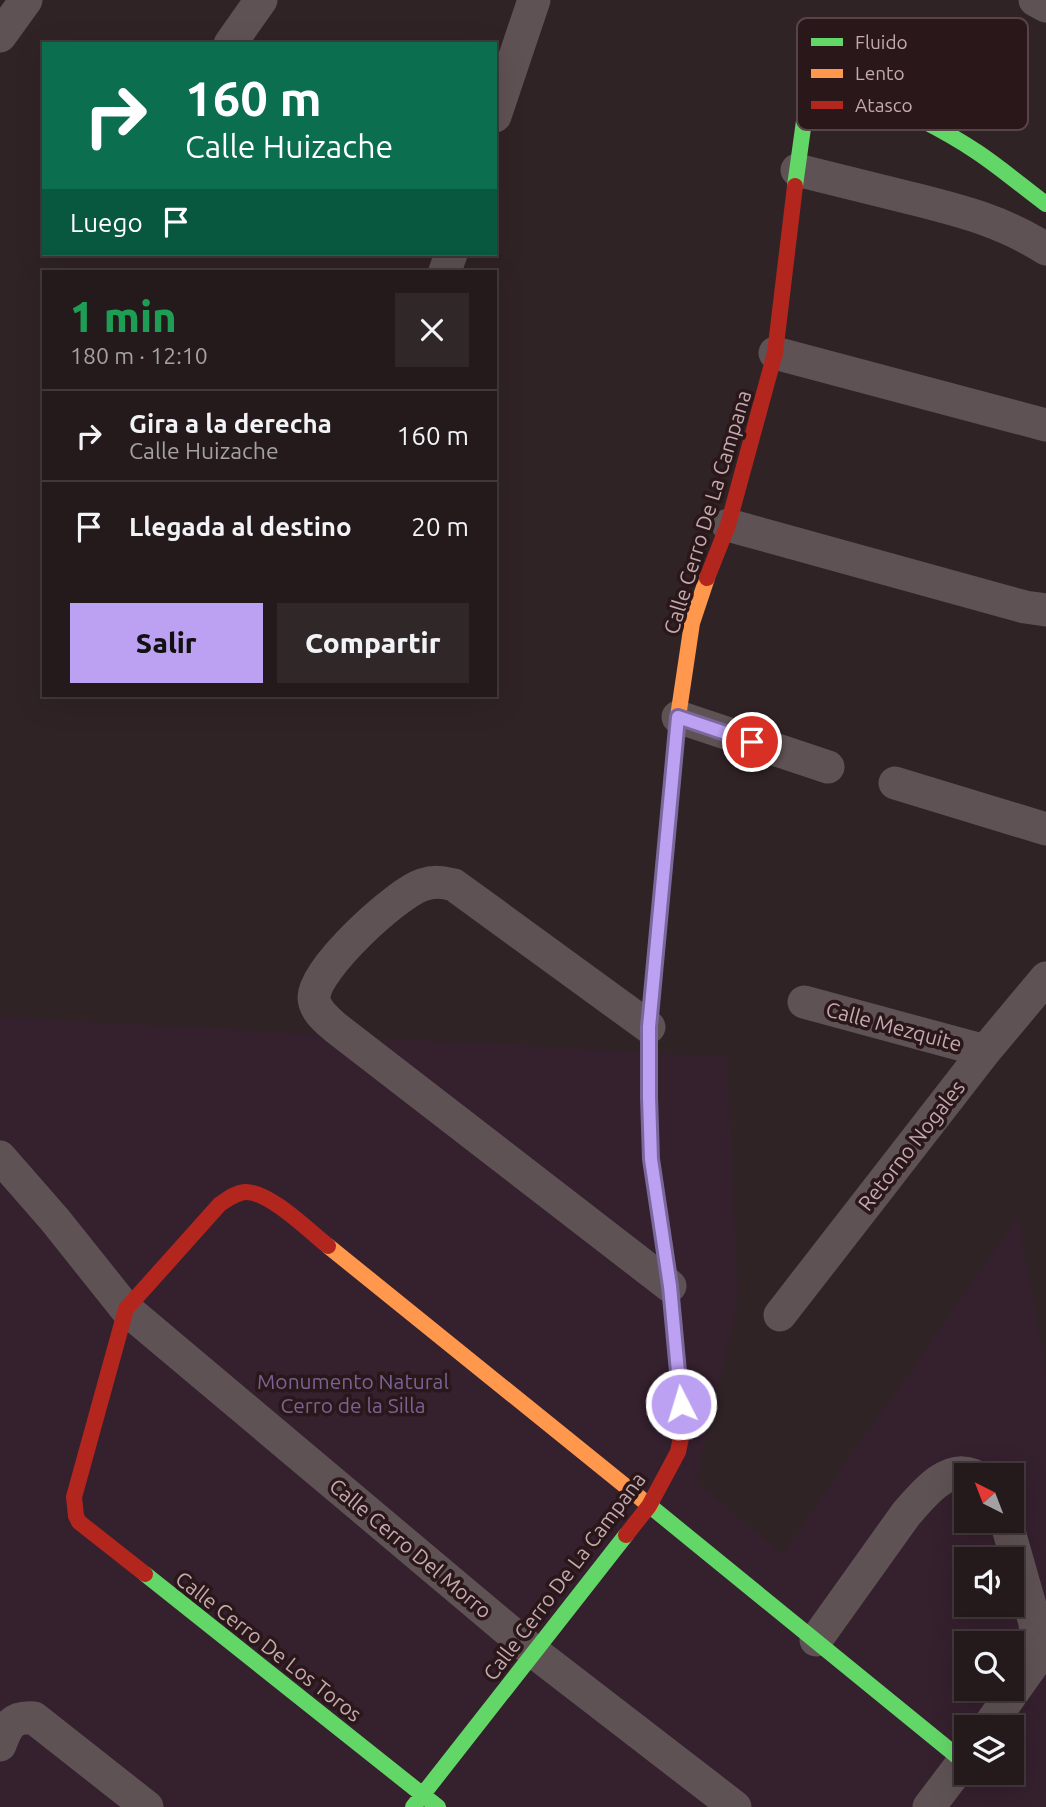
<!DOCTYPE html>
<html lang="es">
<meta charset="utf-8">
<style>
body{margin:0;font-family:Ubuntu,sans-serif;background:#302729;color:#f1f3f6;height:100vh;display:flex;flex-direction:column;font-size:26px;white-space:nowrap}
*{box-sizing:border-box;margin:0}
p{font-size:23px;color:#a3a1a3}
.icon{flex:none;width:38px;height:38px;fill:none;stroke:currentColor;stroke-width:2;stroke-linecap:round;stroke-linejoin:round}
.map{position:relative;flex:1;overflow:hidden}
.sheet{position:absolute;left:42px;top:270px;width:455px;height:427px;display:flex;flex-direction:column;background:#241a1c;border-radius:0px;box-shadow:0 7px 28px #0002,0 0 0 2px #41383b}
.sheet>*{flex:none}
.banner{position:absolute;left:42px;top:42px;width:455px;height:214px;border-radius:0px;box-shadow:0 7px 28px #0002,0 0 0 2px #41383b;background:#0b6e4f;color:#fff;overflow:hidden}
.needle{width:46px;rotate:318deg}
.controls{position:absolute;left:954px;top:1463px;display:grid;gap:14px}
.controls a{display:grid;place-items:center;width:70px;height:70px;border-radius:0px;background:#241a1c;box-shadow:0 7px 28px #0002,0 0 0 2px #41383b;font-size:35px}
.pin{position:absolute;display:grid;place-items:center;width:60px;height:60px;color:#fff;margin:-30px;border:4px solid #fff;border-radius:50%;box-shadow:0 2px 7px #0007}
.me{position:absolute;width:77px;margin:-38px;rotate:355deg;stroke-linejoin:round;filter:drop-shadow(0 0 5px #0008)}
.turn{display:flex;align-items:center;gap:24px;height:147px;padding:0 28px;font-size:32px}
.turn .icon{width:91px;height:91px;stroke-width:2.5}
.turn b{display:block;font-size:49px;line-height:60px}
.then{display:flex;align-items:center;height:66px;padding:0 28px;background:#0003;gap:14px;font-size:26px}
.round{display:grid;place-items:center;flex:none;width:74px;height:74px;border-radius:0px;background:#302729}
.summary{display:flex;align-items:center;justify-content:space-between;height:119px;padding:0 28px}
h1{font-size:42px;font-weight:800;line-height:52px;color:#1e9e55}
.cta{display:flex;gap:14px;margin-top:auto;padding:14px 28px}
.cta a{flex:1;height:80px;border-radius:0px;background:#bca0f2;color:#111;font-size:28px;font-weight:800;line-height:80px;text-align:center}
.cta a+a{background:#302729;color:#f1f3f6}
ul{padding:0;list-style:none}
li{display:flex;align-items:center;gap:21px;height:91px;padding:0 28px;border-top:2px solid #41383b}
li div{flex:1}
li b{display:block;font-size:26px}
li em{font-style:normal}
.map>svg:first-child{display:block}
</style>
<div class="map">
<svg width="1046" height="1807" viewBox="0 0 1046 1807">
<rect width="100%" height="100%" fill="#302326"/>
<!-- green -->
<path fill="#35202e" fill-rule="evenodd" d="M0 1017 727 1057 738 1301 696 1482 782 1554 1018 1217 1046 1372V1807H0ZM966 1475H1012V1521H966ZM966 1559H1012V1605H966ZM966 1643H1012V1689H966ZM966 1727H1012V1773H966Z"/>
<g fill="none" stroke-linecap="round" stroke-linejoin="round">
<!-- street -->
<path stroke="#5f5254" stroke-width="33" d="M1035 0 1046 6
M0 36 26 0
M230 44 261 0
M495 116 534 0
M797 170C833 179 870 188 906 197 957 210 1001 220 1046 249
M445 271 451 254
M775 353 1046 425
M728 525 1025 607 1046 610
M678 717 828 767
M895 783 1046 829
M804 1002 985 1051
M649 1027 454 885C443 882 434 881 422 885 396 894 315 968 314 997 314 1010 327 1020 336 1028L670 1286
M0 1157 55 1220 126 1309 534 1652 735 1807
M780 1315 985 1051 1046 978
M816 1640 906 1514C922 1496 946 1464 973 1475
M988 1727 1035 1661 1037 1650 1035 1623 1006 1521
M0 1745C7 1726 12 1716 34 1718L147 1807
M929 1807 966 1758"/>
<!-- fast -->
<path stroke="#63d668" stroke-width="16" d="M795 186 808 92 816 80 829 76C879 100 931 121 977 152 1001 168 1023 187 1046 204
M650 1506 963 1761
M145 1574 438 1807
M413 1807 626 1535"/>
<!-- slow -->
<path stroke="#ff974d" stroke-width="16" d="M649 1079V1027L678 717 692 623 707 578
M328 1246 650 1506"/>
<!-- jam -->
<path stroke="#b3261e" stroke-width="16" d="M707 578 728 525 775 353 795 186
M626 1535 649 1506 678 1452 683 1428 670 1286 651 1159 649 1079
M145 1574 79 1522 76 1516 74 1497 126 1309 220 1204C228 1199 235 1193 245 1192 269 1191 309 1231 328 1246"/>
</g>
<g fill="none" stroke-linecap="round" stroke-linejoin="round">
<defs>
<path id="route" d="M681 1404 670 1286 651 1159 649 1097V1027L678 717 752 742"/>
</defs>
<!-- route casing -->
<use href="#route" stroke="#7a689d" stroke-width="18"/>
<!-- route -->
<use href="#route" stroke="#bca0f2" stroke-width="12"/>
</g>
<g text-anchor="middle" dominant-baseline="central" stroke-width="7" stroke-linejoin="round" paint-order="stroke">
<!-- street labels -->
<g font-size="21" fill="#c4aaae" stroke="#2a171a">
<text transform="translate(707 512) rotate(-73)">Calle Cerro De La Campana</text>
<text transform="translate(894 1026) rotate(15)">Calle Mezquite</text>
<text transform="translate(911 1145) rotate(-52)">Retorno Nogales</text>
<text transform="translate(411 1548) rotate(40)">Calle Cerro Del Morro</text>
<text transform="translate(564 1576) rotate(-53)">Calle Cerro De La Campana</text>
<text transform="translate(269 1646) rotate(38)">Calle Cerro De Los Toros</text>
</g>
<!-- park labels -->
<g font-size="21" fill="#796294" stroke="#2a171a">
<text x="353" y="1381">Monumento Natural<tspan x="353" dy="24">Cerro de la Silla</tspan></text>
</g>
</g>
<!-- legend -->
<rect x="797" y="18" width="231" height="112" rx="10" fill="#2a171a" stroke="#584346" stroke-width="2"/>
<rect x="811" y="38" width="32" height="8" fill="#63d668"/>
<rect x="811" y="69" width="32" height="9" fill="#ff974d"/>
<rect x="811" y="101" width="32" height="8" fill="#b3261e"/>
<g font-size="19" fill="#c4aaae">
<text x="855" y="49">Fluido</text>
<text x="855" y="80">Lento</text>
<text x="855" y="112">Atasco</text>
</g>
</svg>
<div class="controls">
<a><svg class="needle" viewBox="-14 -14 28 28"><path d="M0-13l5 13h-10z" fill="#e53935"/><path d="M0 13l5-13h-10z" fill="#a3a1a3"/></svg></a>
<a><svg class="icon" aria-label="sound" viewBox="0 0 24 24"><path d="M4 9h4l5-4v14l-5-4H4zM17 9q2 3 0 6"/></svg></a>
<a><svg class="icon" aria-label="search" viewBox="0 0 24 24"><circle cx="10" cy="10" r="6"/><path d="M15 15l6 6"/></svg></a>
<a><svg class="icon" aria-label="layers" viewBox="0 0 24 24"><path d="M12 4l9 5-9 5-9-5zM3 14l9 5 9-5"/></svg></a>
</div>
<div class="pin" style="left:752px;top:742px;background:#d93025"><svg class="icon" aria-label="arrive" viewBox="0 0 24 24"><path d="M6 21V4h12l-3 4 3 4H6"/></svg></div>
<svg class="me" style="left:681px;top:1404px" viewBox="-20 -20 40 40"><circle r="17" fill="#bca0f2" stroke="#fff" stroke-width="3"/><path d="M0-11L8 9 0 5-8 9z" fill="#fff"/></svg>
<div class="banner">
<div class="turn"><svg class="icon" aria-label="right" viewBox="0 0 24 24"><path d="M7 20v-9h11M14 6l5 5-5 5"/></svg><div><b>160 m</b>Calle Huizache</div></div>
<div class="then">Luego<svg class="icon" aria-label="arrive" viewBox="0 0 24 24"><path d="M6 21V4h12l-3 4 3 4H6"/></svg></div>
</div>
<section class="sheet">
<div class="summary"><div><h1>1 min</h1><p>180 m · 12:10</p></div><a class="round"><svg class="icon" aria-label="close" viewBox="0 0 24 24"><path d="M6 6l12 12M18 6L6 18"/></svg></a></div>
<ul>
<li><svg class="icon" aria-label="right" viewBox="0 0 24 24"><path d="M7 20v-9h11M14 6l5 5-5 5"/></svg><div><b>Gira a la derecha</b><p>Calle Huizache</p></div><em>160 m</em></li>
<li><svg class="icon" aria-label="arrive" viewBox="0 0 24 24"><path d="M6 21V4h12l-3 4 3 4H6"/></svg><div><b>Llegada al destino</b></div><em>20 m</em></li>
</ul>
<div class="cta"><a>Salir</a><a>Compartir</a></div>
</section>
</div>
